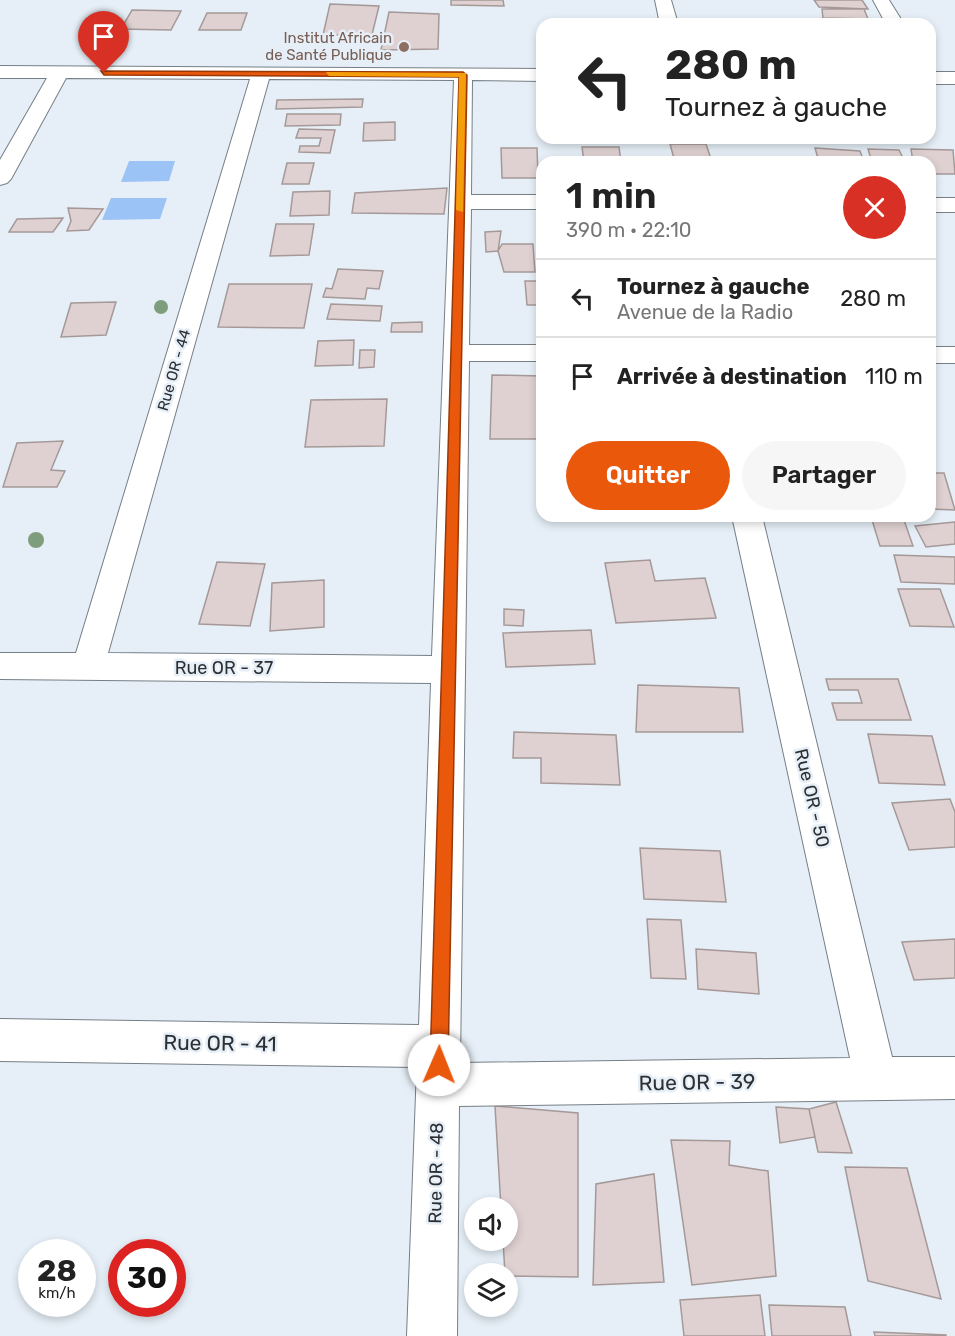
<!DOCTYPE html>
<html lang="fr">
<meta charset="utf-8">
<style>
body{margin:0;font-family:Rubik,sans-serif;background:#f6f6f6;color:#222;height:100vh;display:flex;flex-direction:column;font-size:22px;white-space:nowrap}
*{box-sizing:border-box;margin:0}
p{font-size:20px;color:#767676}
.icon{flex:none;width:33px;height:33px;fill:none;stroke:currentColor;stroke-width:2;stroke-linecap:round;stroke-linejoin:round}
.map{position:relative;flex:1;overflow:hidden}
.details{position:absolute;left:536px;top:156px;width:400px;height:366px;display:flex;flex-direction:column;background:#fff;border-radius:18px;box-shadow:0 3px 9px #0003}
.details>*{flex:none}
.guide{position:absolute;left:536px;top:18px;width:400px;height:126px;border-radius:18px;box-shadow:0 3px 9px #0003;background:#fff;color:#222;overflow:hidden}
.controls{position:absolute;left:464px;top:1197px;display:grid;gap:12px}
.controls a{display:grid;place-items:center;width:54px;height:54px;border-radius:50%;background:#fff;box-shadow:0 3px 9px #0003;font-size:30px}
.speed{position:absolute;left:18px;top:1239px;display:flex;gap:12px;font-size:30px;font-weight:700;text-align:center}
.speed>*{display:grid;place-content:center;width:78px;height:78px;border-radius:50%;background:#fff;box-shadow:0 3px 9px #0003;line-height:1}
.speed small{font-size:15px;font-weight:400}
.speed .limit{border:9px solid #d22;background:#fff;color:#111}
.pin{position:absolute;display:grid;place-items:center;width:51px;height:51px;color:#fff;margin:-62px -26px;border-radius:50% 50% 50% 0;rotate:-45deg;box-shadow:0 0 6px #0007}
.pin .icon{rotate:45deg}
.me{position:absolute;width:66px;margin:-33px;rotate:1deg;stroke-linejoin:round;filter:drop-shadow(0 0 4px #0008)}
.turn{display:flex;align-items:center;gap:21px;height:126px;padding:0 30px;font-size:27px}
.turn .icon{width:78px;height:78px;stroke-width:2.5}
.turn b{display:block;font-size:42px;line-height:51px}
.round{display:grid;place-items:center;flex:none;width:63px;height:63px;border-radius:32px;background:#f6f6f6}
.summary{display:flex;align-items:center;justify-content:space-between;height:102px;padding:0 30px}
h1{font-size:36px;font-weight:600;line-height:45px}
.button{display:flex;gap:12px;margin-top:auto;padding:12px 30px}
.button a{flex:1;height:69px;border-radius:36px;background:#ea580c;color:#fff;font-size:24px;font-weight:600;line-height:69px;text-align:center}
.button a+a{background:#f6f6f6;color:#222}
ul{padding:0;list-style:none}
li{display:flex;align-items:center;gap:18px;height:78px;padding:0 30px;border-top:2px solid #e0e0e0}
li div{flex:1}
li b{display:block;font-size:22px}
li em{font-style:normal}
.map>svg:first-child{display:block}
</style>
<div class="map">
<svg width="955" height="1336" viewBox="0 0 955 1336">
<rect width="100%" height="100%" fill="#e6eff7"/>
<!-- water -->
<path fill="#9bc3f6" d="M129 161H175L169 181 121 182Z
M111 198H167L160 219 102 220Z"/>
<!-- building -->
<path fill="#dfd1d1" stroke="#a59998" stroke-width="1.5" d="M451 0H503L504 6 451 5Z
M814 0H862L868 9 819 7Z
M330 4 379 6 372 35H323Z
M822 9H864L868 19 823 18Z
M132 10 181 11 171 30 121 29Z
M389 12 439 14 438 49 381 50Z
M207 13H247L241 30H199Z
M363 99 362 107 276 109 277 100Z
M287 114H341L340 125 285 126Z
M395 122V140L363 141 364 123Z
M299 129 335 130 330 153 299 152 300 146H319L321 138H296Z
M670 144H706L712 162H675Z
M582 147H619L621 162H584Z
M501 148H537L538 178H502Z
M815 148 860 151 864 162H819Z
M868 149 899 150 905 162H872Z
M911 149 953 150 955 174H930V162H913Z
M287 163H314L309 184H282Z
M447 188 444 214 352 213 355 193Z
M330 191 329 215 290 216 293 192Z
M68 208 103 209 89 230 67 231 71 221Z
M63 218 53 232H9L17 219Z
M537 221H542V261H538Z
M276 224H314L309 255 270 256Z
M501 231 498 251 486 252 485 232Z
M502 244H533L535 272H504L498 251Z
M338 269 383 271 379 289 367 288 365 299 323 297 326 288 332 289Z
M525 281H542V305H527Z
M229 284H312L304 328 218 327Z
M116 302 106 335 61 337 71 303Z
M331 304 382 306 380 321 327 319Z
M422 322V332H391L392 323Z
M354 340 353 365 315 366 318 341Z
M360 350H375L374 367 359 368Z
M492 375 542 376V439H490Z
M387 399 384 446 305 447 311 400Z
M63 441 51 470 65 471 57 487H3L17 443Z
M930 473H944L955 510 930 509Z
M872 520H904L913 546H880Z
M955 522V544L926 547 915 526Z
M894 555 955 557V584L901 582Z
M650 560 655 581 705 578 716 618 616 623 605 563Z
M217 562 265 564 250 626 199 624Z
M324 580V627L270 631 272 583Z
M898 589H940L954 627 910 626Z
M504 609 524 610 523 626 504 625Z
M591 630 595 664 506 667 503 633Z
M826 679H898L911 720H837L832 703H862L858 690H829Z
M638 685 739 688 743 732H636Z
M514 732 616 735 620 785 541 783V758H513Z
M868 734 932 736 945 785 879 783Z
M950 799 955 812V847L909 850 892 803Z
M640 848 720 851 726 902 644 899Z
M647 919 681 920 686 979 651 978Z
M955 939V978L914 980 902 942Z
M696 949 756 953 759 994 698 989Z
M836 1102 852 1153 818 1152 809 1109Z
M495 1106 578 1113V1277L507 1276 505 1274 503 1240H507V1208H501Z
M776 1107 809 1109 815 1137 780 1143Z
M671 1140 730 1141 729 1165 768 1171 776 1276 692 1285Z
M845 1167 907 1168 941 1299 868 1281Z
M654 1174 664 1282 593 1285 596 1184Z
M760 1295 765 1336H684L680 1300Z
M769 1305 845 1307 851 1336H772Z
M874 1332 946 1335V1336H875Z"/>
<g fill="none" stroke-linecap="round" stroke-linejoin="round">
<defs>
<path id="minor" d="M655 0H671L678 24H660Z
M873 0H889L904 24H886Z
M0 66 542 69V81L472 80 471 195H542V209H471L469 345H542V361H469L460 1063 850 1058 732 516H762L892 1057H955V1099L459 1106 457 1336H407L417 1067 0 1061V1019L419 1025 431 683 0 679V653H76L250 79 66 78 11 179 7 183 0 185V160L47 78H0ZM269 79 454 80 432 656 108 653Z
M930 72H955V84H930Z
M930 198H955V212H930Z
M930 347H955V363H930Z"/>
</defs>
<!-- minor casing -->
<use href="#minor" stroke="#767f86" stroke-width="2"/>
<!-- minor -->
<use href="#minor" fill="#fff" fill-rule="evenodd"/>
</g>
<!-- trees -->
<g fill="#7e9d7d">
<circle cx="161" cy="307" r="7"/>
<circle cx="36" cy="540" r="8"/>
</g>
<!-- route -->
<path fill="#ea580c" stroke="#983908" stroke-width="1.5" d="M101 71 463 72 467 75 448 1065 445 1072 439 1074 433 1072 430 1065 459 77 104 75Z"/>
<!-- slow -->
<path fill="#f59e0b" d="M326 72 466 73 463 212 456 210 459 77 329 76Z"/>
<!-- markers -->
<circle fill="#8d6e63" stroke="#e6eff7" stroke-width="2" cx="404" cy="47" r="6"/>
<g text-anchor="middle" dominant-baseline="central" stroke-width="5" stroke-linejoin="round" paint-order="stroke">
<!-- far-education labels -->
<g font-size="15" fill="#785e54" stroke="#e6eff7" text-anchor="end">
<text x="392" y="38">Institut Africain<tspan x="392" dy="17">de Santé Publique</tspan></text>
</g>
<!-- far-street labels -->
<g font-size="15" fill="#2d3033" stroke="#e6eff7">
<text transform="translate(174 370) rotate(-74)">Rue OR - 44</text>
</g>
<!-- street labels -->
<g font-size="18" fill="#2d3033" stroke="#e6eff7">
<text x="224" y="668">Rue OR - 37</text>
<text transform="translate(812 798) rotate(77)">Rue OR - 50</text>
<text transform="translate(436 1173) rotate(-89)">Rue OR - 48</text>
</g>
<!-- near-street labels -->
<g font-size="21" fill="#2d3033" stroke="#e6eff7">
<text transform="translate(220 1043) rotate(1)">Rue OR - 41</text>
<text transform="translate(697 1082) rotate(-1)">Rue OR - 39</text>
</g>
</g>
</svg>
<div class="controls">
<a><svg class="icon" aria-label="sound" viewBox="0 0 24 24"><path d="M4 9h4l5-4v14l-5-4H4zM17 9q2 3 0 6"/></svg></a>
<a><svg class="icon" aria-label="layers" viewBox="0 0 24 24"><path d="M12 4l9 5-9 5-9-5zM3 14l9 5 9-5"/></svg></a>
</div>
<div class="speed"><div>28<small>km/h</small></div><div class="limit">30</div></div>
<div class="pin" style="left:104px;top:73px;background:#d93025"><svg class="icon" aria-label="arrive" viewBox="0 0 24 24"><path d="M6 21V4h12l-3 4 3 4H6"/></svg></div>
<svg class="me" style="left:439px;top:1065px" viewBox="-20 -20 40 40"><circle r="19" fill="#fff"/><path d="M0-13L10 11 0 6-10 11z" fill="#ea580c"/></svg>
<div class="guide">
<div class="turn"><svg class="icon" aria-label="left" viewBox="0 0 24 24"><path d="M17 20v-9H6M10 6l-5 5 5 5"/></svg><div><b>280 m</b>Tournez à gauche</div></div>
</div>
<section class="details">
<div class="summary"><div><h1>1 min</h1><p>390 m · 22:10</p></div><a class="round" style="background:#d93025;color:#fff"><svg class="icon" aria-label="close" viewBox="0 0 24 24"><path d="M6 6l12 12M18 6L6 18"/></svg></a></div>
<ul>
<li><svg class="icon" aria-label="left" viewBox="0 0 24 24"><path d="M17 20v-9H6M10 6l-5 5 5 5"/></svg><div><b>Tournez à gauche</b><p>Avenue de la Radio</p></div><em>280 m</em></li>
<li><svg class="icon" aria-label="arrive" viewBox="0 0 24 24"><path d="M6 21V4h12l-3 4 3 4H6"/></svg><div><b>Arrivée à destination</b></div><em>110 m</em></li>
</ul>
<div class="button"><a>Quitter</a><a>Partager</a></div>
</section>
</div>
